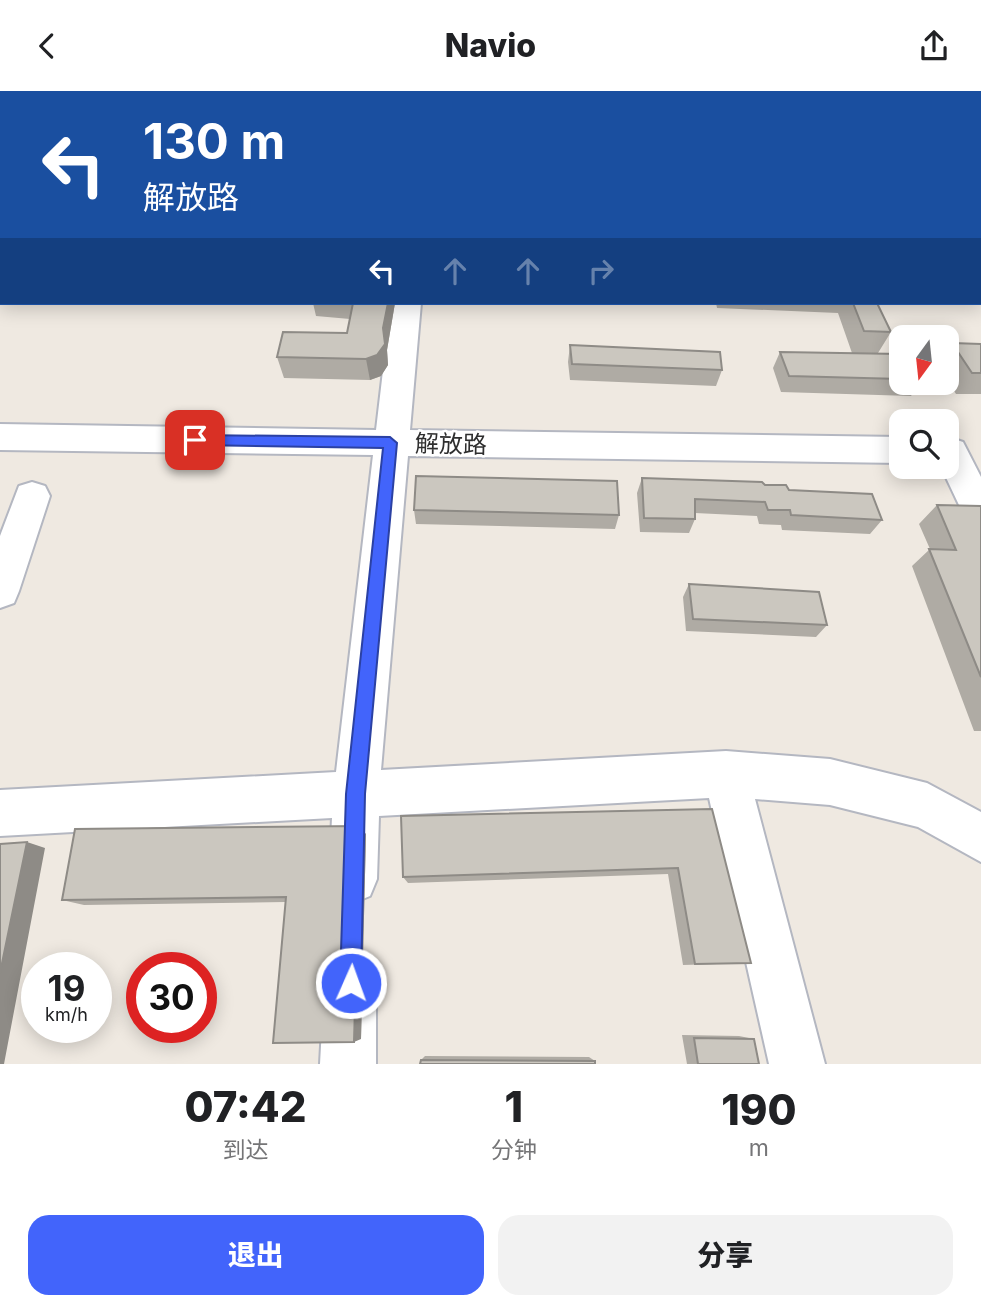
<!DOCTYPE html>
<html lang="zh">
<meta charset="utf-8">
<style>
body{margin:0;font-family:Inter,"Noto Sans SC",sans-serif;background:#f2f2f2;color:#202124;height:100vh;display:flex;flex-direction:column;font-size:26px;white-space:nowrap}
*{box-sizing:border-box;margin:0}
p{font-size:23px;color:#757577}
.icon{flex:none;width:38px;height:38px;fill:none;stroke:currentColor;stroke-width:2;stroke-linecap:round;stroke-linejoin:round}
.map{position:relative;height:973px;overflow:hidden}
.details{display:flex;flex-direction:column;background:#fff;flex:1}
.details>*{flex:none}
.hud{position:absolute;left:0px;top:0px;width:982px;height:214px;box-shadow:0 4px 18px #0003;background:#1a4fa0;color:#fff;overflow:hidden}
.needle{width:46px;rotate:195deg}
.controls{position:absolute;left:889px;top:234px;display:grid;gap:14px}
.controls a{display:grid;place-items:center;width:70px;height:70px;border-radius:14px;background:#fff;box-shadow:0 4px 18px #0003;font-size:35px}
.speed{position:absolute;left:21px;top:861px;display:flex;gap:14px;font-size:35px;font-weight:700;text-align:center}
.speed>*{display:grid;place-content:center;width:91px;height:91px;border-radius:50%;background:#fff;box-shadow:0 4px 18px #0003;line-height:1}
.speed small{font-size:18px;font-weight:400}
.speed .limit{border:10px solid #d22;background:#fff;color:#111}
.pin{position:absolute;display:grid;place-items:center;width:60px;height:60px;color:#fff;margin:-30px;border-radius:14px;box-shadow:0 4px 10px #0006}
.me{position:absolute;width:77px;margin:-38px;rotate:2deg;stroke-linejoin:round;filter:drop-shadow(0 0 5px #0008)}
.turn{display:flex;align-items:center;gap:24px;height:147px;padding:0 28px;font-size:32px}
.turn .icon{width:91px;height:91px;stroke-width:2.5}
.turn b{display:block;font-size:49px;line-height:60px}
.lanes{display:flex;align-items:center;height:66px;padding:0 28px;background:#0003;justify-content:center;gap:35px;direction:ltr}
.lanes .off{opacity:.35}
.eta{display:flex;justify-content:space-evenly;align-items:center;height:119px;text-align:center}
.eta b{font-size:42px;font-weight:800;line-height:49px}
.cta{display:flex;gap:14px;margin-top:auto;padding:14px 28px}
.cta a{flex:1;height:80px;border-radius:21px;background:#4264fb;color:#fff;font-size:28px;font-weight:800;line-height:80px;text-align:center}
.cta a+a{background:#f2f2f2;color:#202124}
header{display:flex;justify-content:space-between;align-items:center;height:91px;padding:0 28px;background:#fff;font-size:32px;font-weight:800}
.map>svg:first-child{display:block}
</style>
<header><svg class="icon" aria-label="back" viewBox="0 0 24 24"><path d="M15 5l-7 7 7 7"/></svg>Navio<svg class="icon" aria-label="share" viewBox="0 0 24 24"><path d="M12 15V3M7 8l5-5 5 5M5 13v7h14v-7"/></svg></header>
<div class="map">
<svg width="981" height="973" viewBox="0 0 981 973">
<rect width="100%" height="100%" fill="#efe9e1"/>
<g fill="none" stroke-linecap="round" stroke-linejoin="round">
<defs>
<path id="minor" d="M94 0H117L93 2Z
M421 0H443L420 2Z
M2 103V120L0 121V104Z
M391 212H421L410 339 901 346V372L408 365 381 679 726 660 830 668 927 692 981 721V771L918 736 830 714 755 708 825 973H769L709 707 379 725 377 788 370 805 353 812 336 805 329 788 332 727 0 745V699L336 681 373 364 0 359V333L376 339Z
M951 347 963 351 981 386V438L968 433 941 376H947V348Z
M32 391 45 395 50 405 19 500 14 512 0 517V445L19 395Z
M350 875 369 882 376 901V973H320L324 901 331 882Z"/>
</defs>
<!-- minor casing -->
<use href="#minor" stroke="#b4b7c1" stroke-width="4"/>
<!-- minor -->
<use href="#minor" fill="#fff" fill-rule="evenodd"/>
</g>
<!-- wall -->
<path fill="#afaba4" d="M827 0H896L828 1Z
M918 0H981V2H919Z
M980 19H981V48H980Z
M980 176H981V213H903V212H980Z
M313 212H395L387 259 388 274 381 285 370 289 284 287 277 266 347 242 350 228 316 225Z
M716 212H877L891 241 878 262H852L838 222 717 217Z
M952 252 981 253V303H956L947 289V259Z
M570 254 722 279 716 295 570 289 568 271Z
M780 261 901 263V292H920L911 305 781 301 773 277Z
M642 387 765 394 789 399 882 429 870 443 782 439 781 434 759 433 757 425 695 422V428L689 442 640 441 637 402Z
M937 414 981 415V640H974L912 475 930 458 919 433Z
M414 419 619 424 615 438 416 433Z
M689 493 827 534 816 546 686 540 683 506Z
M712 718 751 872 683 874 668 783 408 792 403 786Z
M366 743 361 948 285 811 84 814 62 809Z
M682 944 739 945 754 948 759 973H687Z
M425 965 589 966 595 970 421 969Z"/>
<!-- shaded-wall -->
<path fill="#8e8b86" d="M388 212H395L387 259 388 274 381 285 370 289 366 268 383 237Z
M360 735 366 743 361 948 354 951Z
M27 751 45 757 4 973H0V882Z"/>
<!-- building -->
<path fill="#cbc7bf" stroke="#8e8b86" stroke-width="2" d="M749 0H769V2H750Z
M980 176H981V196H980Z
M353 212H388L383 237 385 253 377 264 366 268 277 266 283 241 347 242Z
M853 212H877L891 241 864 240Z
M952 252 981 253V282H972Z
M570 254 720 261 722 279 572 273Z
M780 261 901 263V288L789 285Z
M416 385 617 390 619 424 414 419Z
M642 387 762 391 765 394H786L789 399 872 403 882 429 791 424 790 419H768L765 411 695 408V428L644 427Z
M937 414 981 415V586L929 458 956 459Z
M689 493 819 501 827 534 693 528Z
M712 718 751 872 695 873 678 777 403 786 401 725Z
M360 735 354 951 273 952 286 806 62 809 75 738Z
M27 751 0 882V753Z
M694 947 754 948 759 973H698Z
M421 969 595 970V973H420Z"/>
<!-- route -->
<path fill="#4264fb" stroke="#2b41a3" stroke-width="2" d="M195 344 390 346 397 352 365 703 361 892 358 900 351 903 343 900 340 892 346 703 383 357 195 354 188 349Z"/>
<g text-anchor="middle" dominant-baseline="central" stroke-width="5" stroke-linejoin="round" paint-order="stroke">
<!-- street labels -->
<g font-size="24" fill="#2e2e2e" stroke="#fff">
<text transform="translate(451 353) rotate(1)">解放路</text>
</g>
</g>
</svg>
<div class="controls">
<a><svg class="needle" viewBox="-14 -14 28 28"><path d="M0-13l5 13h-10z" fill="#e53935"/><path d="M0 13l5-13h-10z" fill="#757577"/></svg></a>
<a><svg class="icon" aria-label="search" viewBox="0 0 24 24"><circle cx="10" cy="10" r="6"/><path d="M15 15l6 6"/></svg></a>
</div>
<div class="speed"><div>19<small>km/h</small></div><div class="limit">30</div></div>
<div class="pin" style="left:195px;top:349px;background:#d93025"><svg class="icon" aria-label="arrive" viewBox="0 0 24 24"><path d="M6 21V4h12l-3 4 3 4H6"/></svg></div>
<svg class="me" style="left:351px;top:892px" viewBox="-20 -20 40 40"><circle r="17" fill="#4264fb" stroke="#fff" stroke-width="3"/><path d="M0-11L8 9 0 5-8 9z" fill="#fff"/></svg>
<div class="hud">
<div class="turn"><svg class="icon" aria-label="left" viewBox="0 0 24 24"><path d="M17 20v-9H6M10 6l-5 5 5 5"/></svg><div><b>130 m</b>解放路</div></div>
<div class="lanes"><svg class="icon" aria-label="left" viewBox="0 0 24 24"><path d="M17 20v-9H6M10 6l-5 5 5 5"/></svg><svg class="icon off" aria-label="ahead" viewBox="0 0 24 24"><path d="M12 20V5M6 11l6-6 6 6"/></svg><svg class="icon off" aria-label="ahead" viewBox="0 0 24 24"><path d="M12 20V5M6 11l6-6 6 6"/></svg><svg class="icon off" aria-label="right" viewBox="0 0 24 24"><path d="M7 20v-9h11M14 6l5 5-5 5"/></svg></div>
</div>
</div>
<section class="details">
<div class="eta">
<div><b>07:42</b><p>到达</p></div>
<div><b>1</b><p>分钟</p></div>
<div><b>190</b><p>m</p></div>
</div>
<div class="cta"><a>退出</a><a>分享</a></div>
</section>
